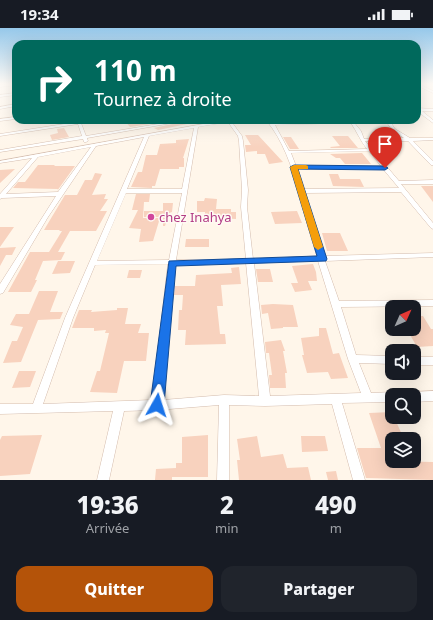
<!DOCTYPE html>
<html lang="fr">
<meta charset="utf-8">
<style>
body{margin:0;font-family:"Noto Sans",sans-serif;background:#20242c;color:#f1f3f6;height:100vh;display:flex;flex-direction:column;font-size:15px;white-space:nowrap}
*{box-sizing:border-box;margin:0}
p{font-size:13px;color:#9ea1a6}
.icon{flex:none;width:22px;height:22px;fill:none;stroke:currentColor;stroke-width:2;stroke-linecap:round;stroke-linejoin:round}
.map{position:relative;height:452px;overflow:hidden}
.sheet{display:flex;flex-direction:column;background:#171b24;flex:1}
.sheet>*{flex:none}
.hud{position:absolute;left:12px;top:12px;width:409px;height:84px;border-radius:12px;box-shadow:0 4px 16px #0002;background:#00695c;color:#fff;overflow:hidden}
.needle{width:26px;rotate:45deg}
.tools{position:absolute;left:385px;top:272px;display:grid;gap:8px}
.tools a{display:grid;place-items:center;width:36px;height:36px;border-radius:8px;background:#171b24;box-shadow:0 4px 16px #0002;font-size:20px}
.pin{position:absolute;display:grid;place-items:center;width:34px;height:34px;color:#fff;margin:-41px -17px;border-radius:50% 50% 50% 0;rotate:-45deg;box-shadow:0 0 4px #0007}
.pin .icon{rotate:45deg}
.me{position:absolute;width:44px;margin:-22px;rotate:6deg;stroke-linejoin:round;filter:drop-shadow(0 0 3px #0008)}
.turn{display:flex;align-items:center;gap:14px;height:84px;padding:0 16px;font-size:18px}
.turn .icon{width:52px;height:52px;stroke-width:2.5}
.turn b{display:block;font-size:28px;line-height:34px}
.eta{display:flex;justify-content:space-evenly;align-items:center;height:68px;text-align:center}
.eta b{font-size:24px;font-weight:800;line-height:28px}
.action{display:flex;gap:8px;margin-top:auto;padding:8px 16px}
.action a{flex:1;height:46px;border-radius:12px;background:#b45309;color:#fff;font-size:16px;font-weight:800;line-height:46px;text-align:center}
.action a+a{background:#20242c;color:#f1f3f6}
.status{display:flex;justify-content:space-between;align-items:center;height:28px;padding:0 20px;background:#171b24;direction:ltr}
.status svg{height:11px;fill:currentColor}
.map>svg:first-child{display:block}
</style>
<div class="status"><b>19:34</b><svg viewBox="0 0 49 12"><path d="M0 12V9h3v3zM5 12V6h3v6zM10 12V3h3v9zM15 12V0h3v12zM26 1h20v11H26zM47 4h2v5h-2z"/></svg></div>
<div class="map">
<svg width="433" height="452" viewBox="0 0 433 452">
<rect width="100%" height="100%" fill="#fff6ea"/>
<!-- building -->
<path fill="#f8d2be" d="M124 92H192V95L158 102 154 100 172 96 173 95 170 93 130 99Z
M64 100 69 109 52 112 50 107 58 105 57 101Z
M245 107H258L283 134 269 136 265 126H257V123L246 124 245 117H251Z
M332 108H348L358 120H331L330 119 340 118Z
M283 109H291L299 121H290Z
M189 111 183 130H184V139H179V141H160L155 158H152V160L131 159 138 144H142L146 127H157L160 116 176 115V112Z
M362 125 371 136H345L340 130H336L330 126Z
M38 137H55L54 138H75L57 163 58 161 13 160 18 154H25Z
M15 141 0 155V142Z
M95 145 102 146 92 167 106 166 104 171H108L100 183H107L96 203H70L58 224H65L61 232 43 233 35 252H37L31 264H8L30 224H49L62 203H59L60 202H44L65 167H77L85 152H92Z
M329 146H338L340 151H360L364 159 333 158Z
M421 158H433V174Z
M136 166H150L149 174H144L143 190H160L153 213 139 214 141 201 129 200 138 182H132Z
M205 170 217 171 216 181H231V184H236V191L219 190V189H205V184H197V173H204Z
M163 175H173L172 184 169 185 165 198H163V189H144V183H163Z
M297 183 302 195 275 196 271 184Z
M0 199H14L0 219Z
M322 205H340L348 223H327Z
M186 211H209V219H185Z
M16 219 12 227H6L0 238V220Z
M58 233H75L70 245 52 246Z
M313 236 316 244 317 253H308L312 262 295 264 291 255H298L292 238Z
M239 239 241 256 221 257 223 278H217L220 306H225L226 316 185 317 186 302H178L179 282H182L183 267H174L175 258H195L196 247 232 245 231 240Z
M256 241H270L273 254H258Z
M129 242H142L140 250H127Z
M39 263H58L50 284H63L60 291 38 292 21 334 3 335 12 313H17L23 299 10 297 16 286H29Z
M273 276 293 277 298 299H283V300L271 301 268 285 262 286 261 277Z
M117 280H128L125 296H141L138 305H149L146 333H124L117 365 90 364 97 343H100L109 305H105L106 302 94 303V300H72L79 282H92L91 284 117 282Z
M414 288H423L431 301H433V318L417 319 409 305H414Z
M319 300H326L333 326 339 325 348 350 331 351 328 344 307 345 302 327H304L301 310 319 308Z
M281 312 285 323H283L287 345H285L286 360H270L269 347H272L269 325H266L265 314Z
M19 343H36L30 359 12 360Z
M392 384V389H394L404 411H392V433L433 434V452L366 450 357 420H381L369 385Z
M42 407 30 446 0 448V412L2 408Z
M208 407V449H172V452H155L156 441 176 440V435H182V409Z
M257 408 261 429 283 426 287 440 308 439 311 452H239L237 432H240L237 411Z
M301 408H325L328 423 302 424Z
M336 443 338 452H328L326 444Z"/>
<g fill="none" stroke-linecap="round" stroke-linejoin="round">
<defs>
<path id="street" d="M8 56H16V57L0 59V57Z
M419 56 433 63V65L418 58Z
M16 65V67L0 69V67Z
M16 76V78L0 81V79Z
M417 80 433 81V83H422L433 92V95L417 83Z
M16 89V91L0 93V91Z
M76 92H80V93L98 92 81 95 86 108 170 94 172 95 87 110 88 113 86 114H84L83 111 0 124V122L82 108 78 96 0 108V106L77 94Z
M225 92H234L231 93 242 108 243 113 248 162 247 179 253 231 317 228C310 207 304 185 299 164 292 139 283 112 266 92H270L273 95 352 92 361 103 364 111 404 110 393 103 385 92H389L395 101 410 110H433V112L413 113 433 133V137H431L408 113H365L399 153 433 152V156H401L433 195V201L431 200 401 164 305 165 324 228 433 225V229L325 233 339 273 433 272V278L341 279 356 327 392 328V336L359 335 371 365 392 364 396 366V367H392V374L342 375 365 452H353L332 376 265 378 229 377V452H217L219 377 157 382 124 383 109 452H97L113 383 0 386V376H33L65 290 144 109 96 118 48 189 3 265 0 266V256L56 168 2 170 0 171V166L32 130 0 135V133ZM228 94 238 108 239 113 242 162 241 179 246 231 176 232 198 99ZM351 95C357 104 360 112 367 121L289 123 275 97ZM194 100 182 161H127L149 108ZM91 119 58 164 6 166 38 129ZM369 123 381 138H296L291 125ZM297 141H383L399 160 304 161ZM126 165H182L169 232 97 233ZM318 233 348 331 361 365 270 368 254 235ZM246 235 259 368 224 367 163 372 175 236ZM168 236 152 372 43 376 73 290 95 237Z
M414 329H433V337H414Z
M433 363V373L414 374V367H410L414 364Z"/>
</defs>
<!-- street casing -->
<use href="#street" stroke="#d4bcad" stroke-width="1"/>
<!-- street -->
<use href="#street" fill="#fff" fill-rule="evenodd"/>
</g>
<!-- sky -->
<linearGradient id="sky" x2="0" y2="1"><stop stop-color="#96c8ea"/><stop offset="0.47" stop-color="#fffbf6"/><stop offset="1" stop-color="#fffbf6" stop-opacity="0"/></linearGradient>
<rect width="433" height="119" fill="url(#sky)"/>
<!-- route -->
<path fill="#1a73e8" stroke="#114b97" d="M294 137 385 138 388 140 385 142 298 141 327 231 326 233 176 238 164 377 162 381 157 383 152 381 150 377 169 233 317 228 290 139Z"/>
<!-- slow -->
<path fill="#f59e0b" d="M306 137 308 138V141H298L323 219 318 222 314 219 290 139 294 137Z"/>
<!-- markers -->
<circle fill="#d1479c" stroke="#fffaf3" stroke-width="1.5" cx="151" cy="189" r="4"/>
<g text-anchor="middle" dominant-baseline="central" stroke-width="3" stroke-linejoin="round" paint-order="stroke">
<!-- hotel labels -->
<g font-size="13" fill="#b23c85" stroke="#fffaf3" text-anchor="start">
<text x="159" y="189">chez Inahya</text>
</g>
</g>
</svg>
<div class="tools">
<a><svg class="needle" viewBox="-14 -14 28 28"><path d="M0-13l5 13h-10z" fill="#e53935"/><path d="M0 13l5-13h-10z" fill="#9ea1a6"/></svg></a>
<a><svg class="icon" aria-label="sound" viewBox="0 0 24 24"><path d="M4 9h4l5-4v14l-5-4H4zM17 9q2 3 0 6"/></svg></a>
<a><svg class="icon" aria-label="search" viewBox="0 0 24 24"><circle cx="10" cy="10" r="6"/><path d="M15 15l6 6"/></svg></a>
<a><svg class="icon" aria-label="layers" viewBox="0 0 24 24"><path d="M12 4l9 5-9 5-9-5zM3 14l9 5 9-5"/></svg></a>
</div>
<div class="pin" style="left:385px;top:140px;background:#d93025"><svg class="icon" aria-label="arrive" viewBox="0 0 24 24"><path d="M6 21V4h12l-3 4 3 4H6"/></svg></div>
<svg class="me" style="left:157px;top:377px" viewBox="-20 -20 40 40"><path d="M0-17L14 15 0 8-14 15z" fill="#1a73e8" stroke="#fff" stroke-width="4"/></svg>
<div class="hud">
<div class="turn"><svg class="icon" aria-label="right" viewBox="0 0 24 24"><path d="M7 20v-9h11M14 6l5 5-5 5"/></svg><div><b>110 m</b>Tournez à droite</div></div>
</div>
</div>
<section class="sheet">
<div class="eta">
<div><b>19:36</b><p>Arrivée</p></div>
<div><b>2</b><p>min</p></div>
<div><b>490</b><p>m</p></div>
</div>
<div class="action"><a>Quitter</a><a>Partager</a></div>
</section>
